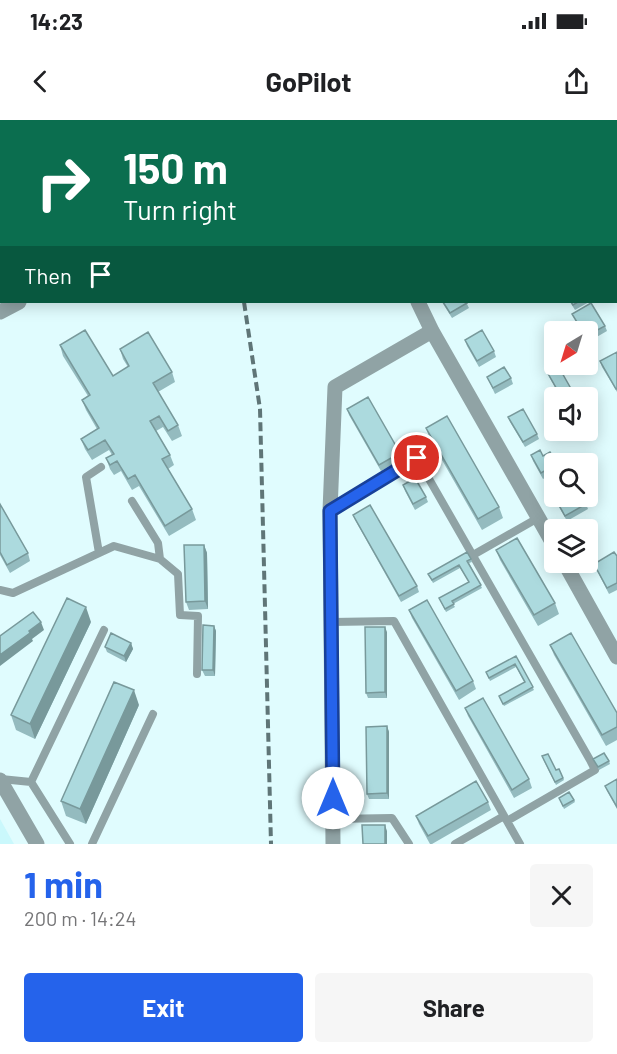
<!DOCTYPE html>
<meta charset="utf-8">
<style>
body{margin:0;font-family:Barlow,sans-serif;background:#f6f6f6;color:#202124;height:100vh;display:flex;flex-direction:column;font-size:22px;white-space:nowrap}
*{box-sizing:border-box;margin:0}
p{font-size:20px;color:#757577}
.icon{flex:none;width:33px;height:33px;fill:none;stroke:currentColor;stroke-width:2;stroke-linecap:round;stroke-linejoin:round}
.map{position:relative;height:724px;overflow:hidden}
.details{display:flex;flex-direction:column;background:#fff;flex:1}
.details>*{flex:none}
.guide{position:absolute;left:0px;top:0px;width:618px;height:183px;box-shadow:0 3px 15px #0003;background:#0b6e4f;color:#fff;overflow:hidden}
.needle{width:39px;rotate:218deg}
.fabs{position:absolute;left:544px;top:201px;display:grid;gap:12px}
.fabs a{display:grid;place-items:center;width:54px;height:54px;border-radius:6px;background:#fff;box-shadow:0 3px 15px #0003;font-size:30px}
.pin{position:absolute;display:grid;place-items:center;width:51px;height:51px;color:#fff;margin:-26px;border:3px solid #fff;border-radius:50%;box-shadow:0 2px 6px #0007}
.me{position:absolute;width:66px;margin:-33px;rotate:0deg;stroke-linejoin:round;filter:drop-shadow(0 0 4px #0008)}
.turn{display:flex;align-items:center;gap:21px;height:126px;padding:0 24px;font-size:27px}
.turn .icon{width:78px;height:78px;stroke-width:2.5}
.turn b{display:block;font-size:42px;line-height:51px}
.then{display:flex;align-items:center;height:57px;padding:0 24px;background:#0003;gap:12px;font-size:22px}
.round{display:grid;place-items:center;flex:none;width:63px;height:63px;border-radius:6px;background:#f6f6f6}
.summary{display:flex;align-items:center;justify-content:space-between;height:102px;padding:0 24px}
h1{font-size:36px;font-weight:700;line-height:45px;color:#2563eb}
.primary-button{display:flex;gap:12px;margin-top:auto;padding:12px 24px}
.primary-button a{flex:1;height:69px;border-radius:6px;background:#2563eb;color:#fff;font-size:24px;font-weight:700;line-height:69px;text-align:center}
.primary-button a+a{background:#f6f6f6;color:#202124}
.status{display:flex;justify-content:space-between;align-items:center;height:42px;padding:0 30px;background:#fff;direction:ltr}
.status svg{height:16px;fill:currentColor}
header{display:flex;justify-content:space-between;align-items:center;height:78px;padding:0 24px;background:#fff;font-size:27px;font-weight:700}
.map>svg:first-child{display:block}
</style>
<div class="status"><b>14:23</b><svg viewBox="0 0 49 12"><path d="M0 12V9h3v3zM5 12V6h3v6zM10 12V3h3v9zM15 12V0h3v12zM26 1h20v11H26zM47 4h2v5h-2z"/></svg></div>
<header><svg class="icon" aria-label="back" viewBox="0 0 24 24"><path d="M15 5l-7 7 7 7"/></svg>GoPilot<svg class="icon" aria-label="share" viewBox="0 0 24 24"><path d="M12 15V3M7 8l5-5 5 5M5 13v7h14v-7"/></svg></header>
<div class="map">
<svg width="617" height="724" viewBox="0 0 617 724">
<rect width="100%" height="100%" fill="#e0fcfe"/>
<!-- built -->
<path fill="#caf8fc" d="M0 0 136 1 2 2 0 156Z
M0 699 14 724H0Z"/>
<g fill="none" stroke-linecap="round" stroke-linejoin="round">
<!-- lane -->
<path stroke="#90a3a5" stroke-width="8" d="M2 0 3 2
M155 0V2
M132 381 158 423 160 439
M331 390 417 338 590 640 595 650 507 701
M99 433 86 357 101 347
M473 435 538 398
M0 470 13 473 114 426 160 439 178 454 180 495 198 496 197 554
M332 502 394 501 520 724
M1 659 31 662 104 510
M31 662 70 724
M333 699 392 698 409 724
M92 724 153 594
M455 724 504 696"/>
<!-- street -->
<path stroke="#90a3a5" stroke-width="15" d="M518 0 519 2
M326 2 329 0
M616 172 617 173
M418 182 432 211 555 427
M0 192 19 182
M564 442 617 537
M0 660 37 724
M333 724 330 391 335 267 432 211"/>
<!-- rail -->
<path stroke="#5f7577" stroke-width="4" stroke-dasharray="9 4.5" stroke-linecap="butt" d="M204 0 205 2
M244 182 260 289 271 724"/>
</g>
<!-- wall -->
<path fill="#94bbbf" d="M457 0H482L480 2H458Z
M442 182H466L469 188 452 198Z
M570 182H589L575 190Z
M572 194 605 206 607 211 588 222V212H582Z
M465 220 494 231 496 237 479 247 467 226Z
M60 225 113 256 128 247 123 239 120 229 172 252 175 262 158 272 178 305 182 316 172 321 163 307 156 311 170 335 174 345 168 349 192 389 196 400 169 416 139 366 132 370 121 351 114 355 110 349 106 338 112 335 109 330 92 340 85 329 81 319 97 309 86 290 82 280 88 276 63 236Z
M617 232V272L602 247 600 241Z
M546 250 574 274 576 278H561L548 255Z
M487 257 511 258 513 264 495 274Z
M347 289 400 333 402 339 381 351 349 295Z
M508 297 537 314 539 319 525 327 510 302Z
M426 308 499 387 503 398 482 410 430 319Z
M531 335 543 336 555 344V352L543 359 533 341Z
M403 365 426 377 428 382 415 390 405 371Z
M550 369 586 384 588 389 567 401 552 375Z
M0 384 28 433 30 441 10 453 0 435Z
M353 395 417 466 419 472 401 482 355 400Z
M204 425 207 433 208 489 189 490 186 482Z
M496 430 555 483 559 494 538 506 500 440Z
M617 436V470L609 474 596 449 594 444Z
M471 439 472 442 469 443 482 468 453 484 455 487 446 492 439 478 469 462 460 448 433 463 429 456Z
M409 490 473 561 476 569 459 580 412 498Z
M91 502 35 619 16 610 11 595Z
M214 506 216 511 215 556H205L202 550Z
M387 512V578H368L366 573Z
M131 523 133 529 126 542 107 532 105 527Z
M550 525 617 593V620L606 626 554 535Z
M516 536 534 570 504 586 500 579 524 562 516 547 490 561 486 552Z
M139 585 86 704 66 696 61 681Z
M465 588 529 659 532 668 514 678 468 596Z
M387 606 389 612V679H369L367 674Z
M543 639 556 650 559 649 564 660 556 665Z
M593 639 609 641 610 644 599 650Z
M617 659V689L607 671 605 666Z
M559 678 574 680 575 682 564 689Z
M488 682 491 690 432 724H430L419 704 416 696Z"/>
<!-- shaded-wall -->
<path fill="#78999b" d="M204 425 207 433 208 489 205 481Z
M86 487 91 502 35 619 30 604Z
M41 502 44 510 32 519 33 521 0 546V535L29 511Z
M214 506 216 511 215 556 213 550Z
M385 507 387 512V578L385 572Z
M131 523 133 529 126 542 124 536Z
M134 570 139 585 86 704 80 689Z
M387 606 389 612V679L387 673Z
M385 705 387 711V724H385Z"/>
<!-- building -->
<path fill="#acdade" stroke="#78999b" stroke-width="1.5" d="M22 0H47L48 2H16Z
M135 0H149V2H136Z
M344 0H360L361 2H341Z
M459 0H471L468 2H459Z
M484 0H494L495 2H482Z
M536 0H566L563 2H536L535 1Z
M0 79H2V129L0 127Z
M443 182H466L467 183 450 193Z
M571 182H578L573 185Z
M591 183 605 206 588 215V212H583L572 194Z
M85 210 113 256 129 246 120 229 148 212 172 252 153 263 178 305 168 311 159 296 150 301 170 335 162 339 192 389 165 406 135 355 128 359 117 341 110 345 106 338 114 334 105 320 88 330 81 319 99 308 82 280 90 275 60 225Z
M482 210 494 231 477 241 465 220Z
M617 232V269H616L600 241Z
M555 244H557L574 274 568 278H562L546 250Z
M504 247 511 258 493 268 487 257Z
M368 277 400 333 379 345 347 289Z
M523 289 537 314 523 322 508 297Z
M447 296 499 387 478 399 426 308Z
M540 330 543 336 550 332 557 344H555V345L541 353 531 335Z
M415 358 426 377 413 384 403 365Z
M555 367V376H582L586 384 565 396 550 369Z
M0 384 28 433 7 445 0 432Z
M370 385 417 466 399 476 353 395Z
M517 418 555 483 534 495 496 430Z
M184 425H204L205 481 186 482Z
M467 432 471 439 467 441 481 465 452 481 454 484 445 489 439 478 469 462 459 445 432 460 428 454Z
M614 432 617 436V463L607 468 594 444Z
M67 478 86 487 30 604 11 595Z
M427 480 473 561 456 571 409 490Z
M33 492 41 502 29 511 30 513 0 535V516Z
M203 505 214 506 213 550H202Z
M365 507H385V572L366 573Z
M111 513 131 523 124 536 105 527Z
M571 513 617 593V607L602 615 550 525Z
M516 536 533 567 503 584 499 576 525 562 515 544 489 558 486 552Z
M114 562 134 570 80 689 61 681Z
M483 578 529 659 512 670 465 588Z
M387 606V673L367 674 366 607Z
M604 633 609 641 598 647 593 639Z
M548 634 556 650 559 649 563 658 555 662 542 636Z
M617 659V687L605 666Z
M476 661 488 682 428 716 416 696Z
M569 672 574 680 563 686 559 678Z
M362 705H385V724H363Z"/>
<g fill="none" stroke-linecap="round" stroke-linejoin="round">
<defs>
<path id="route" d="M333 678 330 391 417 338"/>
</defs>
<!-- route casing -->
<use href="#route" stroke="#184099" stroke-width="15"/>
<!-- route -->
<use href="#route" stroke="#2563eb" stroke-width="10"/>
</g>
</svg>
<div class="fabs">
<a><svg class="needle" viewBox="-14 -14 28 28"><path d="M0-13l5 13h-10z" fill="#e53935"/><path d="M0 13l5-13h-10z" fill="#757577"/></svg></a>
<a><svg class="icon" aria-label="sound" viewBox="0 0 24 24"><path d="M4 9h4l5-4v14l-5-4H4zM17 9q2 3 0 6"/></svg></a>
<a><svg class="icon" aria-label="search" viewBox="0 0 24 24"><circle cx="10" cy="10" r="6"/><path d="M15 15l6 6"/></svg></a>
<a><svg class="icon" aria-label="layers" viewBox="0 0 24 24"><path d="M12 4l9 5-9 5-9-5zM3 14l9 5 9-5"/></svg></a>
</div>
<div class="pin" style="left:417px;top:338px;background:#d93025"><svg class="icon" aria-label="arrive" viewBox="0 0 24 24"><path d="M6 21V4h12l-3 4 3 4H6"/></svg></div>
<svg class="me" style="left:333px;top:678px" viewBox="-20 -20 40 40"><circle r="19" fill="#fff"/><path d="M0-13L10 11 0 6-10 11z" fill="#2563eb"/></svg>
<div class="guide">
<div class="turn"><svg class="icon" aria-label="right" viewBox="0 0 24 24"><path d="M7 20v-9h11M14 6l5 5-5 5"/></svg><div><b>150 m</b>Turn right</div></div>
<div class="then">Then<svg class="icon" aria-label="arrive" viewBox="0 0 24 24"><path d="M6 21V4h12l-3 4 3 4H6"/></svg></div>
</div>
</div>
<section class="details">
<div class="summary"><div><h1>1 min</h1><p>200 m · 14:24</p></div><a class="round"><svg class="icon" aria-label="close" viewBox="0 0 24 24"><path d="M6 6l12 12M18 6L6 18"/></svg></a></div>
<div class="primary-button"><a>Exit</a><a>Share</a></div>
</section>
